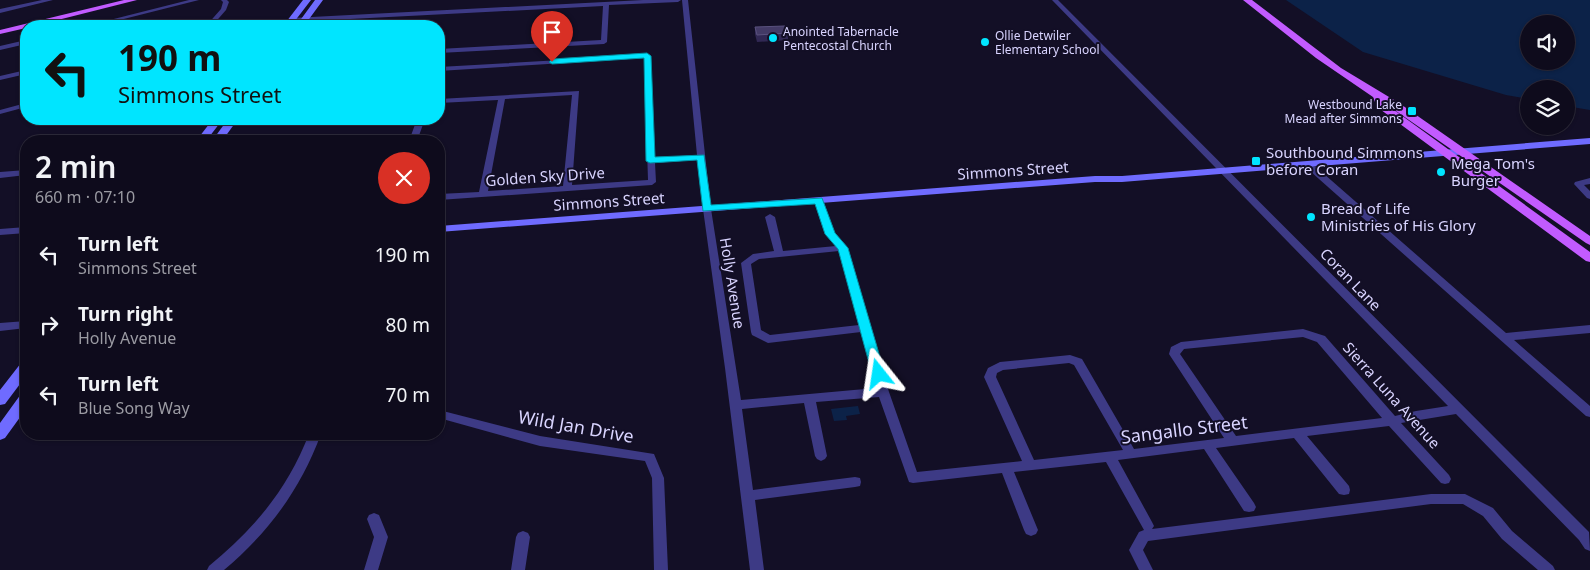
<!DOCTYPE html>
<meta charset="utf-8">
<style>
body{margin:0;font-family:"Noto Sans",sans-serif;background:#171425;color:#f1f3f6;height:100vh;display:flex;flex-direction:column;font-size:19px;white-space:nowrap}
*{box-sizing:border-box;margin:0}
p{font-size:16px;color:#9b9ba3}
.icon{flex:none;width:28px;height:28px;fill:none;stroke:currentColor;stroke-width:2;stroke-linecap:round;stroke-linejoin:round}
.map{position:relative;flex:1;overflow:hidden}
.details{position:absolute;left:20px;top:135px;width:425px;height:305px;display:flex;flex-direction:column;background:#0e0b1c;border-radius:20px;box-shadow:0 1px 4px #0004,0 0 0 1px #2e2b3b}
.details>*{flex:none}
.top-card{position:absolute;left:20px;top:20px;width:425px;height:105px;border-radius:20px;box-shadow:0 1px 4px #0004,0 0 0 1px #2e2b3b;background:#00e5ff;color:#111;overflow:hidden}
.tools{position:absolute;left:1520px;top:15px;display:grid;gap:10px}
.tools a{display:grid;place-items:center;width:55px;height:55px;border-radius:50%;background:#0e0b1c;box-shadow:0 1px 4px #0004,0 0 0 1px #2e2b3b;font-size:25px}
.pin{position:absolute;display:grid;place-items:center;width:42px;height:42px;color:#fff;margin:-51px -21px;border-radius:50% 50% 50% 0;rotate:-45deg;box-shadow:0 0 5px #0007}
.pin .icon{rotate:45deg}
.me{position:absolute;width:55px;margin:-28px;rotate:345deg;stroke-linejoin:round;filter:drop-shadow(0 0 4px #0008)}
.turn{display:flex;align-items:center;gap:18px;height:105px;padding:0 15px;font-size:22px}
.turn .icon{width:65px;height:65px;stroke-width:2.5}
.turn b{display:block;font-size:35px;line-height:42px}
.round{display:grid;place-items:center;flex:none;width:52px;height:52px;border-radius:26px;background:#171425}
.summary{display:flex;align-items:center;justify-content:space-between;height:85px;padding:0 15px}
h1{font-size:30px;font-weight:600;line-height:38px}
ul{padding:0;list-style:none}
li{display:flex;align-items:center;gap:15px;height:70px;padding:0 15px}
li div{flex:1}
li b{display:block;font-size:19px}
li em{font-style:normal}
.map>svg:first-child{display:block}
</style>
<div class="map">
<svg width="1590" height="570" viewBox="0 0 1590 570">
<rect width="100%" height="100%" fill="#130f26"/>
<!-- water -->
<path fill="#0c2248" fill-rule="evenodd" d="M1286 0H1590V110L1566 106V89H1529V99L1506 95 1363 52ZM1529 24H1566V61H1529Z
M858 406 860 414 846 416 847 420 834 421 831 409Z"/>
<g fill="none" stroke-linecap="round" stroke-linejoin="round">
<!-- street -->
<path fill="#3d3a85" fill-rule="evenodd" d="M42 0H53L0 13V9Z
M189 0H199L96 26H86Z
M221 0H227L229 2 226 10 212 26H206L221 9 223 2Z
M643 0H681L678 2 609 5 607 42 604 44 439 53V49L601 40 603 6 292 22 289 20 292 18Z
M682 0H688L711 209 741 400 876 388 861 332 768 343 752 335 751 332 741 263 753 254 774 251 765 217 770 214 775 217 783 251 836 246 825 233 815 200 819 197 823 200 834 232 848 248 889 392 917 472 1022 461 984 377 988 368 1000 362 1070 355 1082 359 1134 449 1224 438 1169 354 1171 347 1181 342 1303 329 1325 336 1395 416 1416 411 1448 406 1052 0H1058L1589 532 1590 551 1585 549 1579 540 1456 414 1401 423 1449 475 1451 479 1449 483 1445 484 1441 483 1389 426 1307 436 1349 486 1350 490 1349 494 1344 495 1339 494 1294 438 1216 448 1254 503 1256 507 1254 511 1249 512 1244 511 1204 449 1118 460 1152 522 1154 526 1152 529 1431 494H1465L1493 508 1512 531 1553 566 1555 570H1538L1502 539 1483 516 1463 504H1431L1148 541 1143 550 1153 570H1139L1129 550 1139 532 1144 530 1106 462 1014 472 1038 530 1036 534 1031 536 1026 534 1024 530 1002 473 913 483 909 482 879 397 816 402 827 456 825 459 821 461 817 459 815 456 804 403 742 409 753 490 855 477 860 478 861 482 860 486 855 487 755 500 764 570H750L725 368 703 209 698 160 655 163 656 182 652 185 439 200V194L479 192 498 100 439 103V99L579 91 572 185 648 180 644 58 439 71V67L649 55 655 158 697 155ZM572 95 563 186 488 191 505 99ZM839 251 859 325 770 335 761 330 751 264 759 259ZM1303 337 1317 342 1382 418 1236 436 1180 354 1184 349ZM1069 363 1074 365 1123 450 1034 460 996 377 997 373 1003 370Z
M26 40V44L0 50V46Z
M26 70V74L0 80V76Z
M26 103V107L0 114V110Z
M37 119 71 121 125 119 126 120 122 122C101 124 54 130 37 119Z
M233 119H278L274 121 215 124 211 122 215 120Z
M417 119H425L417 141H409Z
M1294 162H1297L1316 167 1506 333 1590 325V333L1514 340 1590 406V417L1586 416 1310 171 1294 166Z
M26 170V175L0 178V172Z
M1590 178V184L1584 185 1590 191V199L1587 198 1574 184 1575 182Z
M26 227V233L0 235V229Z
M26 321V328L0 331V323Z
M439 410 540 436 654 454 664 478 668 570H654L652 478 645 461 540 446 439 418Z
M309 434H321C300 490 269 532 224 570H207L209 566C255 528 287 490 309 434Z
M374 513 379 515 388 537 378 570H364L374 537 367 519 369 515Z
M523 531 528 533 530 537 525 570H511L516 537 518 533Z"/>
<!-- secondary -->
<path fill="#6f6bff" fill-rule="evenodd" d="M303 0H311L291 26H283Z
M315 0H323L304 26H296Z
M213 119H223L206 141H196Z
M228 119H238L222 141H212Z
M1590 138V144L1122 182H1095L439 232V226L1095 176H1122Z
M26 361V376L5 404 0 405V390L21 363Z
M26 393V409L5 438 0 440V423L21 394Z"/>
<!-- primary -->
<path fill="#c25bff" fill-rule="evenodd" d="M124 0H137L34 26H26V28L0 34V30Z
M1243 0H1252L1341 68 1399 103 1590 236V245L1586 243 1383 102 1590 252V262L1586 261 1377 107 1373 97 1316 58Z"/>
</g>
<!-- wall -->
<path fill="#312854" d="M755 27 788 33V40L757 42 755 34Z"/>
<!-- building -->
<path fill="#433a66" stroke="#5a527e" d="M785 26 788 33 757 35 755 27Z"/>
<!-- route -->
<path fill="#00e5ff" stroke="#0095a6" d="M647 53 651 56 655 157 704 155 711 205 822 198 835 233 848 248 885 374 883 377H874L872 374 838 249 825 234 815 204 703 211 697 160 650 163 646 161 644 58 552 64 549 62 552 59Z"/>
<!-- markers -->
<g fill="#00e5ff" stroke="#130f26" stroke-width="2">
<circle cx="773" cy="38" r="5"/>
<circle cx="985" cy="42" r="5"/>
<rect x="1407" y="106" width="10" height="10" rx="2.5"/>
<rect x="1251" y="156" width="10" height="10" rx="2.5"/>
<circle cx="1441" cy="172" r="5"/>
<circle cx="1311" cy="217" r="5"/>
</g>
<g text-anchor="middle" dominant-baseline="central" stroke-width="4" stroke-linejoin="round" paint-order="stroke">
<!-- far-poi labels -->
<g font-size="12" fill="#d9d4ff" stroke="#130f26" text-anchor="start">
<text x="783" y="31">Anointed Tabernacle<tspan x="783" dy="14">Pentecostal Church</tspan></text>
<text x="995" y="35">Ollie Detwiler<tspan x="995" dy="14">Elementary School</tspan></text>
<text x="1402" y="104" text-anchor="end">Westbound Lake<tspan x="1402" dy="14">Mead after Simmons</tspan></text>
</g>
<!-- poi labels -->
<g font-size="15" fill="#d9d4ff" stroke="#130f26" text-anchor="start">
<text x="1266" y="152">Southbound Simmons<tspan x="1266" dy="17">before Coran</tspan></text>
<text x="1451" y="163">Mega Tom's<tspan x="1451" dy="17">Burger</tspan></text>
<text x="1321" y="208">Bread of Life<tspan x="1321" dy="17">Ministries of His Glory</tspan></text>
</g>
<!-- street labels -->
<g font-size="15" fill="#d9d4ff" stroke="#130f26">
<text transform="translate(1013 170) rotate(-4)">Simmons Street</text>
<text transform="translate(545 176) rotate(-4)">Golden Sky Drive</text>
<text transform="translate(609 201) rotate(-4)">Simmons Street</text>
<text transform="translate(1351 279) rotate(46)">Coran Lane</text>
<text transform="translate(733 283) rotate(81)">Holly Avenue</text>
<text transform="translate(1392 395) rotate(48)">Sierra Luna Avenue</text>
</g>
<!-- near-street labels -->
<g font-size="18" fill="#d9d4ff" stroke="#130f26">
<text transform="translate(576 426) rotate(10)">Wild Jan Drive</text>
<text transform="translate(1184 429) rotate(-7)">Sangallo Street</text>
</g>
</g>
</svg>
<div class="tools">
<a><svg class="icon" aria-label="sound" viewBox="0 0 24 24"><path d="M4 9h4l5-4v14l-5-4H4zM17 9q2 3 0 6"/></svg></a>
<a><svg class="icon" aria-label="layers" viewBox="0 0 24 24"><path d="M12 4l9 5-9 5-9-5zM3 14l9 5 9-5"/></svg></a>
</div>
<div class="pin" style="left:552px;top:62px;background:#d93025"><svg class="icon" aria-label="arrive" viewBox="0 0 24 24"><path d="M6 21V4h12l-3 4 3 4H6"/></svg></div>
<svg class="me" style="left:879px;top:374px" viewBox="-20 -20 40 40"><path d="M0-17L14 15 0 8-14 15z" fill="#00e5ff" stroke="#fff" stroke-width="4"/></svg>
<div class="top-card">
<div class="turn"><svg class="icon" aria-label="left" viewBox="0 0 24 24"><path d="M17 20v-9H6M10 6l-5 5 5 5"/></svg><div><b>190 m</b>Simmons Street</div></div>
</div>
<section class="details">
<div class="summary"><div><h1>2 min</h1><p>660 m · 07:10</p></div><a class="round" style="background:#d93025;color:#fff"><svg class="icon" aria-label="close" viewBox="0 0 24 24"><path d="M6 6l12 12M18 6L6 18"/></svg></a></div>
<ul>
<li><svg class="icon" aria-label="left" viewBox="0 0 24 24"><path d="M17 20v-9H6M10 6l-5 5 5 5"/></svg><div><b>Turn left</b><p>Simmons Street</p></div><em>190 m</em></li>
<li><svg class="icon" aria-label="right" viewBox="0 0 24 24"><path d="M7 20v-9h11M14 6l5 5-5 5"/></svg><div><b>Turn right</b><p>Holly Avenue</p></div><em>80 m</em></li>
<li><svg class="icon" aria-label="left" viewBox="0 0 24 24"><path d="M17 20v-9H6M10 6l-5 5 5 5"/></svg><div><b>Turn left</b><p>Blue Song Way</p></div><em>70 m</em></li>
</ul>
</section>
</div>
